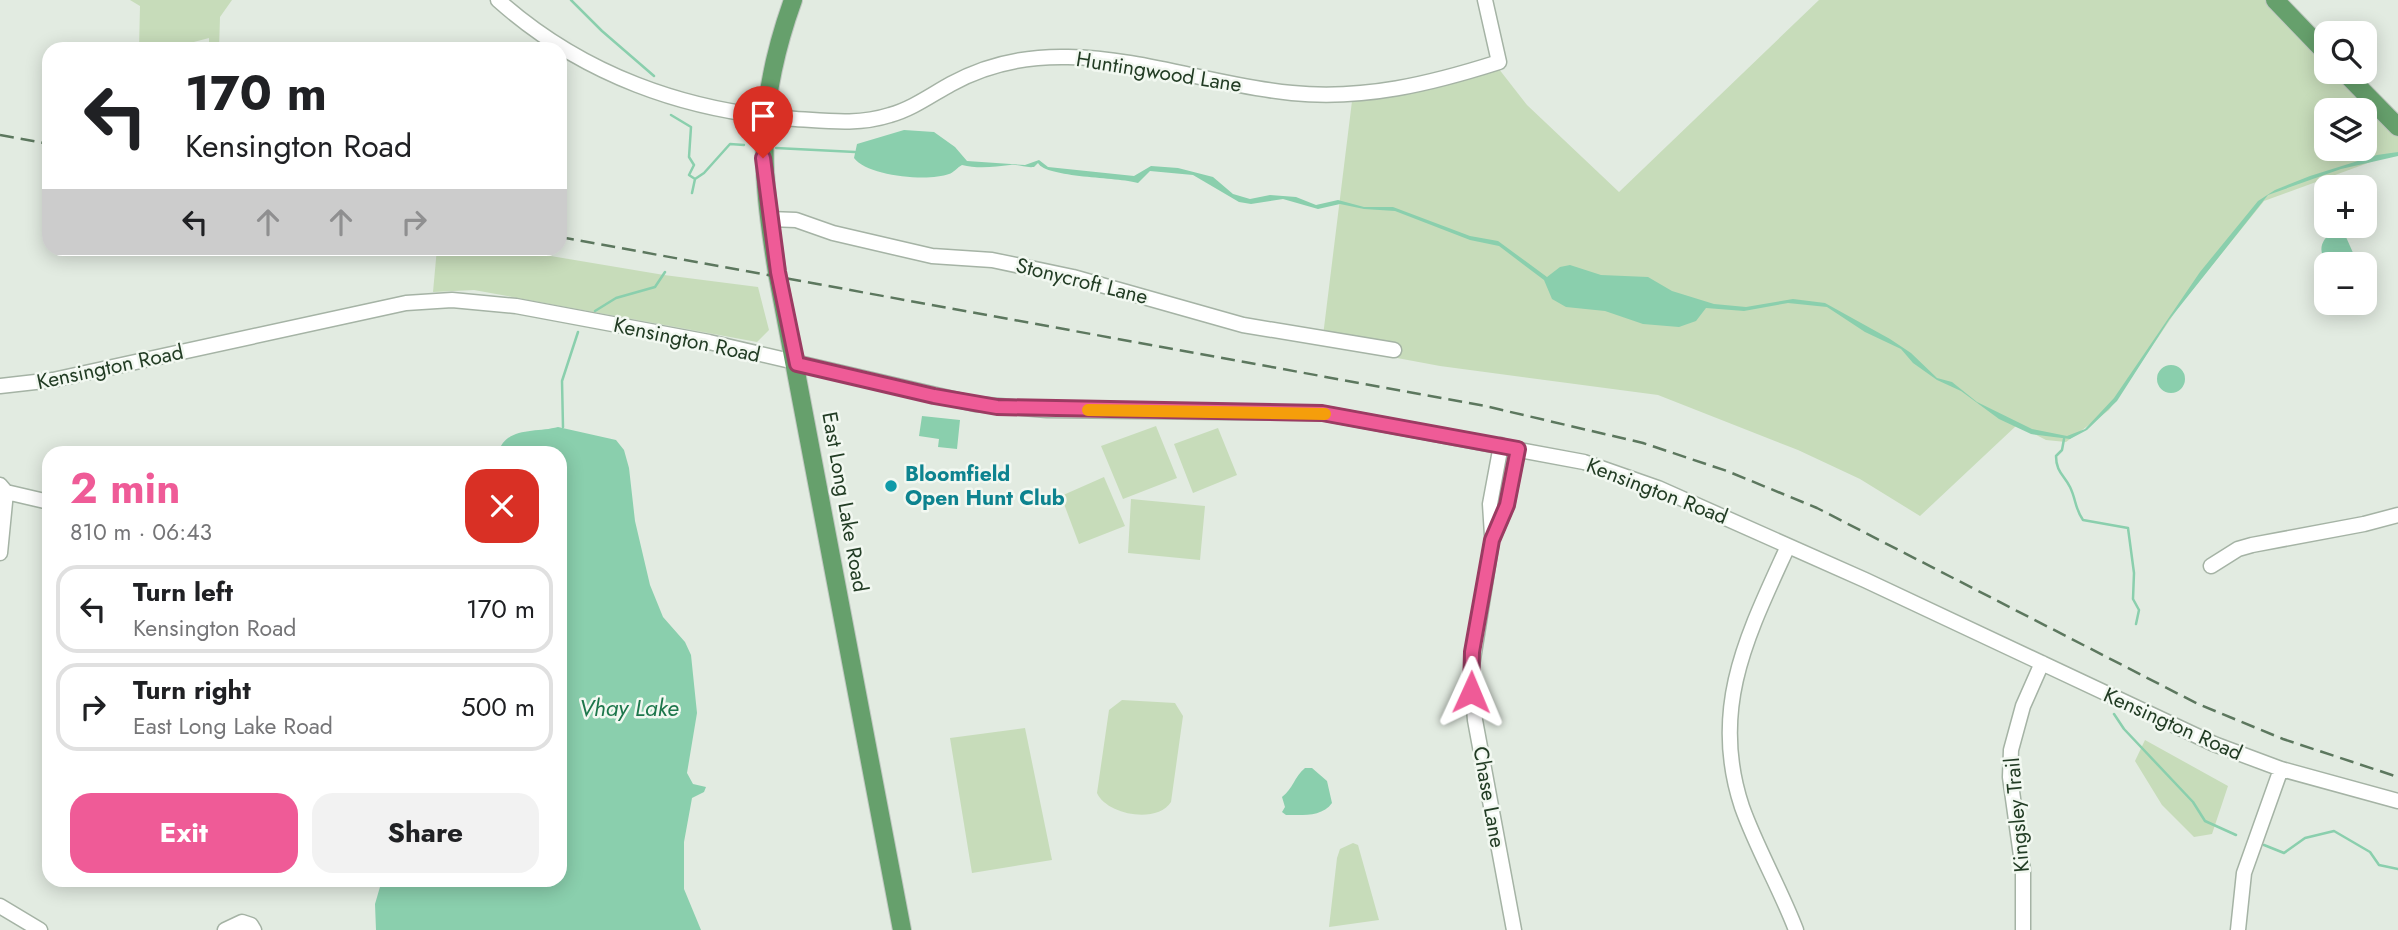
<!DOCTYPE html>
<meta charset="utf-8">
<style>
body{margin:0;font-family:Jost,sans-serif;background:#f2f2f2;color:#202124;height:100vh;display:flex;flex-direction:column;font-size:26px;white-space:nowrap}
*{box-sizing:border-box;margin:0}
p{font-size:23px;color:#757577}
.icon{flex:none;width:38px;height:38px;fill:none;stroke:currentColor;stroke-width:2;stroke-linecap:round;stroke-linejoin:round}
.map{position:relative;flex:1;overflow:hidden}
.drawer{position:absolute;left:42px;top:446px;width:525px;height:441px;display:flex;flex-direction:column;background:#fff;border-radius:21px;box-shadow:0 4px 18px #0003}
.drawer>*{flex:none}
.banner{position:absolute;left:42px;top:42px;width:525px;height:214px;border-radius:21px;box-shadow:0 4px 18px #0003;background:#fff;color:#202124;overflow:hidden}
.controls{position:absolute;left:2314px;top:21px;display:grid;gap:14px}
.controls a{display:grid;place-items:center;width:63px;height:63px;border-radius:14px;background:#fff;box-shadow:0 4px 18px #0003;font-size:35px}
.pin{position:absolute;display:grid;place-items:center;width:60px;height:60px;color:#fff;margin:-72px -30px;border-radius:50% 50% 50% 0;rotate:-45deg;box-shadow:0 0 7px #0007}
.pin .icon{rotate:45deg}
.me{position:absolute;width:77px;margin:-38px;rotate:1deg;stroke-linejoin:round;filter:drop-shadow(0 0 5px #0008)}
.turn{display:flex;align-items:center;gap:24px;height:147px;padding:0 28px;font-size:32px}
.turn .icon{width:91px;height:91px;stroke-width:2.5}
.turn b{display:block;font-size:49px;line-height:60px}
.lanes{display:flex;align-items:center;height:66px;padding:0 28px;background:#0003;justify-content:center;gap:35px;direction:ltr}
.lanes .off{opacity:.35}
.round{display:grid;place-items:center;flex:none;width:74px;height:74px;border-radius:21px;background:#f2f2f2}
.overview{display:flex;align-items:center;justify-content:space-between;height:119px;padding:0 28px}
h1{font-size:42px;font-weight:700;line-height:52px;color:#ef5b97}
.action{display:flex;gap:14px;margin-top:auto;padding:14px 28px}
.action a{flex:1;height:80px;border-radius:21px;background:#ef5b97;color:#fff;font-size:28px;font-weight:700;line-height:80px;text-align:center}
.action a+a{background:#f2f2f2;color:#202124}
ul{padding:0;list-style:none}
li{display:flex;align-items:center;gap:21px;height:88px;margin:0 14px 10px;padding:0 14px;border:4px solid #e0e0e0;border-radius:21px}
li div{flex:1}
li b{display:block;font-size:26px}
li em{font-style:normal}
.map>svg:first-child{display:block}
</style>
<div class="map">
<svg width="2398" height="930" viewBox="0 0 2398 930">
<rect width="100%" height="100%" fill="#e2ebe1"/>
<!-- green -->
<path fill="#c7dcba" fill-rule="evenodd" d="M130 0H232L220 17 219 49H209V38L190 43 186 49H139L140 6Z
M1819 0H2266L2326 62V72H2335L2398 137V152L2264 201 2180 305 2109 410 2066 442 2046 440 2017 425 1920 516 1860 479 1798 450 1658 395 1440 366 1322 344 1353 93 1495 64 1527 105 1619 192ZM2326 110H2364V149H2326Z
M437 248 509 249 664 275 758 287 769 330 757 342 474 290 433 292Z
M1156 426 1177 478 1123 499 1101 446Z
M1218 428 1237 475 1193 493 1174 444Z
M1104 477 1125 526 1079 544 1061 496Z
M1131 499 1205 506 1200 560 1128 553Z
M1122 700 1175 703 1183 716 1171 802C1157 824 1107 815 1097 793L1109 710Z
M1025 728 1052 860 972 873 950 738Z
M2145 740 2228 786 2212 834 2194 837 2162 805 2135 761Z
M1353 843 1358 845 1379 920 1329 927 1337 858 1340 849Z"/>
<!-- water -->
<path fill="#8acfad" d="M904 130 934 132 955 147 967 161 1025 165 1039 160 1048 167 1134 176 1151 166 1178 168 1213 177 1233 194 1250 199 1270 195 1296 197 1316 205 1338 200 1364 207H1393L1470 236 1498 241 1547 277 1560 267 1570 265 1601 275 1648 277 1672 291 1714 304 1746 307 1793 299 1825 303 1890 339 1911 353 1937 378 1952 382 1977 402 2032 429 2067 436 2085 429 2114 398 2200 272 2258 201 2275 190 2310 176 2377 155 2398 152V156L2341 169 2268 195 2169 320 2117 401 2087 430 2070 439 2031 434 1999 419 1961 391 1937 380 1913 363 1901 349 1865 332 1827 307 1788 303 1744 311 1706 308 1696 321 1679 327 1643 324 1605 311 1566 307 1552 299 1544 280 1499 246 1470 240 1395 211 1364 209 1340 204 1318 209 1283 199 1251 204 1239 202 1193 175 1150 171 1138 183C1118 177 1046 178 1038 163L1034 167C1025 168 1018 164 1010 165 995 167 977 169 962 165 958 167 953 173 949 174 928 182 867 176 854 158L857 144Z
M2333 231 2346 237 2358 264 2324 259C2318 247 2323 239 2333 231Z
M2157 379a14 14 0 1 1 28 0a14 14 0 1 1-28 0Z
M922 416 960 420 957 449 938 447 939 439 919 436Z
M558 427 616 440 624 450 629 468 635 521 650 585 663 617 685 642 691 655 697 713 687 773 693 784 706 787 704 792 692 798 684 842V889L701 930H376L375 904 382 880H560V453H498C506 426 536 433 558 427Z
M1305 768H1312L1327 781 1332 803C1322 817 1303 815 1286 815L1282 812 1285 807 1282 797C1293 789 1294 777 1305 768Z"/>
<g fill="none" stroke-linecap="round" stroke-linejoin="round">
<!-- stream -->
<path stroke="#8acfad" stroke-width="2.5" d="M571 0 602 31 654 76
M671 115 691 127 689 157 694 165 689 175 695 179 704 173 730 144 744 145
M776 148 855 152
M692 193 695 179
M595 311 616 298 655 287 665 272
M563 427 562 381 578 332
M2064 439 2062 450 2056 456C2056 472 2064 475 2070 487 2076 499 2075 509 2083 520L2128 528 2134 573 2133 599 2139 610 2136 624
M2114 714 2124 729 2193 802 2205 821 2236 835
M2264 845 2284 853 2305 838 2334 831 2370 852 2379 865 2398 869"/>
<defs>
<path id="minor" d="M498 0C581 74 685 112 796 119 828 121 859 125 890 115 912 109 931 95 951 84 987 64 1027 56 1068 57 1143 58 1217 86 1292 93 1364 100 1430 84 1499 62L1485 0
M769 219 796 220 833 233 932 256 992 260 1073 277 1243 325 1394 350
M0 386 53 380 406 303 452 300 516 306 709 342 975 404 1047 410 1322 413 1584 462 1658 488 1865 580 2214 744 2281 769 2398 801
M0 485 6 492 0 553
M6 492 49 502
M1492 535 1490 504 1501 445
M1788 546C1748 634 1709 708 1742 807 1757 849 1780 888 1796 930
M2211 566 2238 549 2252 545 2364 524 2398 515
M0 906 40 930
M225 930 242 922 251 925 254 930
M1514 930 1475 720 1471 672 1492 540 1507 505 1518 449
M2023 930V870L2010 777 2011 750 2023 706 2042 663
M2238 930 2244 873 2281 769"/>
<path id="major" d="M793 0C756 103 760 166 777 272L902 930
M2275 0 2326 53
M2344 72 2398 127"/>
</defs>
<!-- minor casing -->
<use href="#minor" stroke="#a5b3a5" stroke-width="17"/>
<!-- major casing -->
<use href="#major" stroke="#c1c8c2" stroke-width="20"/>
<!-- minor -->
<use href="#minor" stroke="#fff" stroke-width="14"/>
<!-- major -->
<use href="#major" stroke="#66a06c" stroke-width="18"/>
<!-- rail -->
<path stroke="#5c775e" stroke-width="2.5" stroke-dasharray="14 7" stroke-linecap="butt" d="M0 135 49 144
M560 237 1485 406 1643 443 1727 471 1817 508 2198 704 2283 739 2398 777"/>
</g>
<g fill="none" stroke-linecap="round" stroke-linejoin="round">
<defs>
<path id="route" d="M763 158 778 272 797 364 934 396 997 407 1322 413 1518 449 1507 505 1492 540 1472 652 1471 692"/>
</defs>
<!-- route casing -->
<use href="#route" stroke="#9b3b62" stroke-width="18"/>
<!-- route -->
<use href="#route" stroke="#ef5b97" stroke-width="12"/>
<!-- slow -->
<path stroke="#f59e0b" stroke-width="12" d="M1088 410 1325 414"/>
</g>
<!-- markers -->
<circle fill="#0f9aa8" stroke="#f2f8f1" stroke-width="2.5" cx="891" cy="486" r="7"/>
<g text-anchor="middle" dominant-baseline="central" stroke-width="5" stroke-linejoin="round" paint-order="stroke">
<!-- street labels -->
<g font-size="21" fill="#223c24" stroke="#f2f8f1">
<text transform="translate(1159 72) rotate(9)">Huntingwood Lane</text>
<text transform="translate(1082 281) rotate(14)">Stonycroft Lane</text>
<text transform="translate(687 340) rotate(12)">Kensington Road</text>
<text transform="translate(110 367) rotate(-12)">Kensington Road</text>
<text transform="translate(1657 491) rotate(21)">Kensington Road</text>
<text transform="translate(845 502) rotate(80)">East Long Lake Road</text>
<text transform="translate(2173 724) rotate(24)">Kensington Road</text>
<text transform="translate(1489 797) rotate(80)">Chase Lane</text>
<text transform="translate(2017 815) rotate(-95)">Kingsley Trail</text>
</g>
<!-- culture labels -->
<g font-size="21" font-weight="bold" fill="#0d838f" stroke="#f2f8f1" text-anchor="start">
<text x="905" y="474">Bloomfield<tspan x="905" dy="24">Open Hunt Club</tspan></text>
</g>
<!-- water labels -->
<g font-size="23" font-style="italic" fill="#1d764b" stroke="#f2f8f1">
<text x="629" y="708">Vhay Lake</text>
</g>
</g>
</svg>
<div class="controls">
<a><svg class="icon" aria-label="search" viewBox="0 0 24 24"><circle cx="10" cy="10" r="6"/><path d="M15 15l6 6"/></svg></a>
<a><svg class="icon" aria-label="layers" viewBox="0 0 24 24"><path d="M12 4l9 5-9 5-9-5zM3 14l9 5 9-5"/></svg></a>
<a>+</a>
<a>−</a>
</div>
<div class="pin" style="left:763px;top:158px;background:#d93025"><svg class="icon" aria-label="arrive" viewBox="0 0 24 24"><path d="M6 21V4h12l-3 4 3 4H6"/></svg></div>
<svg class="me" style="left:1471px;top:692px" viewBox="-20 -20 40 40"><path d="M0-17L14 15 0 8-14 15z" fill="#ef5b97" stroke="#fff" stroke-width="4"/></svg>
<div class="banner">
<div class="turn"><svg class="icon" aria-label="left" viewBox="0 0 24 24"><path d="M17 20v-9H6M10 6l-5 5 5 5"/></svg><div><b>170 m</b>Kensington Road</div></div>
<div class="lanes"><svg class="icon" aria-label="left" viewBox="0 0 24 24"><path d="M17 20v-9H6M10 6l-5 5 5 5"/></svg><svg class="icon off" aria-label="ahead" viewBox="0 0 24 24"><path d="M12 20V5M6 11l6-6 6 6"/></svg><svg class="icon off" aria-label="ahead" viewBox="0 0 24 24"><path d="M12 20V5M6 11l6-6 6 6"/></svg><svg class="icon off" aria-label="right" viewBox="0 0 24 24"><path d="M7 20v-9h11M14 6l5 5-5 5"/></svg></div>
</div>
<section class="drawer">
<div class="overview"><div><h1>2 min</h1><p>810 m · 06:43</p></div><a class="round" style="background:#d93025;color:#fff"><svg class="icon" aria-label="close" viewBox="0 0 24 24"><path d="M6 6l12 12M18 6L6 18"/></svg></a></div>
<ul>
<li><svg class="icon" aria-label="left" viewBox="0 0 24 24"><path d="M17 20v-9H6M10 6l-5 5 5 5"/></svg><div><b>Turn left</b><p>Kensington Road</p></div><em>170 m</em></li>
<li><svg class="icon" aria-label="right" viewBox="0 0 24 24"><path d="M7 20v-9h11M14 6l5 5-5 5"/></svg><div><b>Turn right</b><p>East Long Lake Road</p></div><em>500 m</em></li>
</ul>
<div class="action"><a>Exit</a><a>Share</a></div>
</section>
</div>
